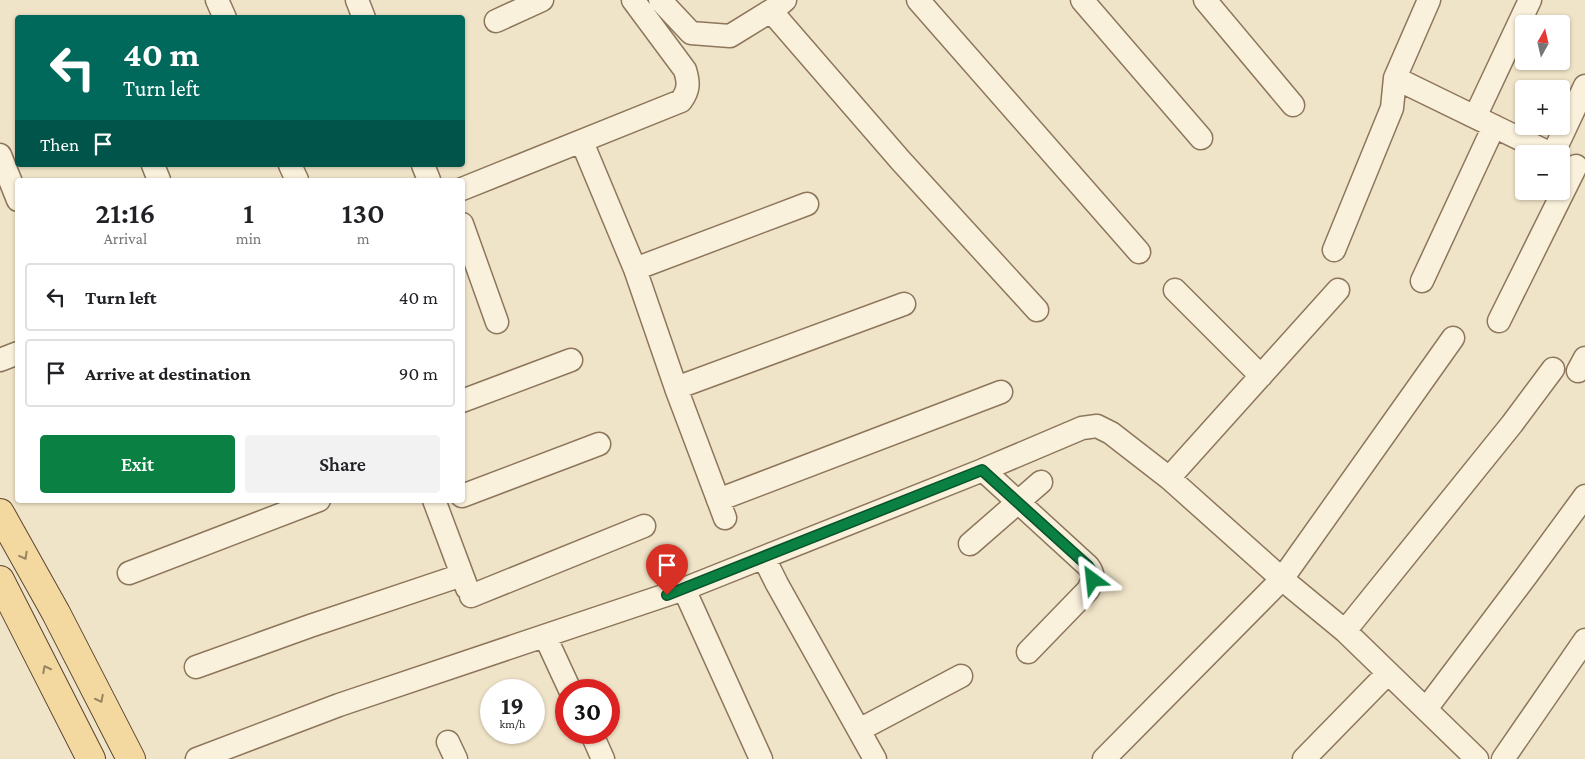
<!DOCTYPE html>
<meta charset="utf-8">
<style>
body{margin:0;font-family:"Crimson Pro",serif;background:#f2f2f2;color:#202124;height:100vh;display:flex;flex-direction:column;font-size:19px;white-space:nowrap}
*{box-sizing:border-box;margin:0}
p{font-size:16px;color:#757577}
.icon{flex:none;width:28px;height:28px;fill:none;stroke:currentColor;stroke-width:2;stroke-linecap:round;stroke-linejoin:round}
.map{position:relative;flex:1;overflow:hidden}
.sheet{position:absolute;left:15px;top:178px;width:450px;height:325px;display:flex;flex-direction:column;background:#fff;border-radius:5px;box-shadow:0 1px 4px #0004}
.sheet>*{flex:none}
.hud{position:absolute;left:15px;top:15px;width:450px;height:152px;border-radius:5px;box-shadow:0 1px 4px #0004;background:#00695c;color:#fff;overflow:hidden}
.needle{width:32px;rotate:8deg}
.controls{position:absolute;left:1515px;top:15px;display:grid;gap:10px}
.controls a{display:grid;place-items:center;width:55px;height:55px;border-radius:5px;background:#fff;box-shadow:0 1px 4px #0004;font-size:25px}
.speed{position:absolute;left:480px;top:679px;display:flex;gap:10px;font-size:25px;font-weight:700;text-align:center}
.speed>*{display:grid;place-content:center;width:65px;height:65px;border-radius:50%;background:#fff;box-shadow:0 1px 4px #0004;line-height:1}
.speed small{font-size:12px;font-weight:400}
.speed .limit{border:8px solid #d22;background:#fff;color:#111}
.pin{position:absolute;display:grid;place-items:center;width:42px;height:42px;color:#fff;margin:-51px -21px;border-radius:50% 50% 50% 0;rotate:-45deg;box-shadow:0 0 5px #0007}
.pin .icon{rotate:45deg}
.me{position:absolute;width:55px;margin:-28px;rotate:330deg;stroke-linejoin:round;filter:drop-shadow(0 0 4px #0008)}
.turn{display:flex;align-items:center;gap:18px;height:105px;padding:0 25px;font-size:22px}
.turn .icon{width:65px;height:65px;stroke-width:2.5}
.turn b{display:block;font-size:35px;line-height:42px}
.then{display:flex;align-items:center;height:48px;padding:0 25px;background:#0003;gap:10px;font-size:19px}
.eta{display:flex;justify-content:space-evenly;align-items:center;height:85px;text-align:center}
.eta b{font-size:30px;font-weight:600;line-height:35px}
.cta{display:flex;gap:10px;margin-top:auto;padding:10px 25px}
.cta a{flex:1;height:58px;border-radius:5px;background:#0b8043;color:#fff;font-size:20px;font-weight:600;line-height:58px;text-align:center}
.cta a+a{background:#f2f2f2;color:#202124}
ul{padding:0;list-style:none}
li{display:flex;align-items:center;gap:15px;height:68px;margin:0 10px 8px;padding:0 15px;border:2px solid #e0e0e0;border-radius:5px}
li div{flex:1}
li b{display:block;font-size:19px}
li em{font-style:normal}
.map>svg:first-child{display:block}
</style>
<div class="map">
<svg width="1585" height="759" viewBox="0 0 1585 759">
<rect width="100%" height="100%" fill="#f0e4c8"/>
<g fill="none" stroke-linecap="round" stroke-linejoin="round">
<defs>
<path id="minor" d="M217 0 225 18
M357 0 364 18
M660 0 691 33 730 36 777 7 785 0
M918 0 1139 252
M1082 0 1201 138
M1205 0 1293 105
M771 11 901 161 1037 310
M496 21 542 0
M1395 78 1551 154
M1475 117 1530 0
M582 142 635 269 676 388 725 518
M1553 154 1585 86
M0 155 18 200
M153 165 159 180
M290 165 297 180
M423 165 429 180
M462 189 681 101C689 90 689 83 685 70L633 0
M462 224 497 322
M1334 250 1392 108 1395 78 1429 0
M635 269 807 204
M1422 281 1494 126
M1175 290 1261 376
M1499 321 1576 166
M0 360 18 353
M1578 371 1585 358
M676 388 904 304
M462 401 571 360
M983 470 1088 566C1095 575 1093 580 1088 590L1028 652
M1169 478 1338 290
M462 496 599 444
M434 500 467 588
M718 500 1001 392
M970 544 1041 482
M764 558 777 584 875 759
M129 573 319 500
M684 589 761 759
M471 596 644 526
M1345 631 1512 424 1553 369
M545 636 570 690
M196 667 310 626 462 575
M1426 709 1527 575 1585 496
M859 730 961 676
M591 732 603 759
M448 742 456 759
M197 759 339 705 684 589 983 470 1082 428 1097 426 1111 433 1169 478 1282 579 1345 631 1477 759
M1104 759 1282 579 1453 338
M1304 759 1388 673
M1503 759 1585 640"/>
<path id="primary" d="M0 513 56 613 131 759
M0 580 91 759"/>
</defs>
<!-- minor casing -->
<use href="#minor" stroke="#8d765c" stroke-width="25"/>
<!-- primary casing -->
<use href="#primary" stroke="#5b4430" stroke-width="30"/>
<!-- minor -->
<use href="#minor" stroke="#faf1dc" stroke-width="22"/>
<!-- primary -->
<use href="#primary" stroke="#f3d9a0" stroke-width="28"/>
</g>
<!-- one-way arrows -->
<defs><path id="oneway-chevron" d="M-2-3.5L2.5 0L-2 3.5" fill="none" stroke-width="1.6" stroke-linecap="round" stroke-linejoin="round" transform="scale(1.25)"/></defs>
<g stroke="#988460">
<use href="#oneway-chevron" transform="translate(24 556) rotate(61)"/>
<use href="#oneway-chevron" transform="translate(46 669) rotate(-117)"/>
<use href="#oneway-chevron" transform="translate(100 699) rotate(63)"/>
</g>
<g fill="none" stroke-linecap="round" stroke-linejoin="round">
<defs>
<path id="route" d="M667 595 982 470 1088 566 1093 573V580"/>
</defs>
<!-- route casing -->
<use href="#route" stroke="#07532c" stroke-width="12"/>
<!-- route -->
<use href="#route" stroke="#0b8043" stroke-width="9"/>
</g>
</svg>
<div class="controls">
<a><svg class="needle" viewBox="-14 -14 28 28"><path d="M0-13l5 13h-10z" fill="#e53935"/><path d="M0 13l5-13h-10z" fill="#757577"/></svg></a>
<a>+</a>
<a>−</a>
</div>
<div class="speed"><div>19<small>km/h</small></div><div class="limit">30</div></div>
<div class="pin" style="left:667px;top:595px;background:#d93025"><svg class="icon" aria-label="arrive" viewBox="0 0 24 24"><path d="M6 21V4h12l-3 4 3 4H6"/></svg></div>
<svg class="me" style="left:1093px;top:580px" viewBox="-20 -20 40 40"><path d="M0-17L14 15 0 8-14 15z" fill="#0b8043" stroke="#fff" stroke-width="4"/></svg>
<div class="hud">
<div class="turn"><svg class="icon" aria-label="left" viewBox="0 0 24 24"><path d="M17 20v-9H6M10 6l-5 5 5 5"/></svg><div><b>40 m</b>Turn left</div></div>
<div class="then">Then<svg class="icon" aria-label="arrive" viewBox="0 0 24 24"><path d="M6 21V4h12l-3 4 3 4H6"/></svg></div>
</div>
<section class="sheet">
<div class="eta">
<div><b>21:16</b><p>Arrival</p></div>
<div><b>1</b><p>min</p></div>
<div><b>130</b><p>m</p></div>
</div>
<ul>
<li><svg class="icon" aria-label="left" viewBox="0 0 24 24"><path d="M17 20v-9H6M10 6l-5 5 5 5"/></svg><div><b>Turn left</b></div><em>40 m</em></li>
<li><svg class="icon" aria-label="arrive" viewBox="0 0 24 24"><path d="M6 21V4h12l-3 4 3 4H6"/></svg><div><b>Arrive at destination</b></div><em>90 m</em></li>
</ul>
<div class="cta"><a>Exit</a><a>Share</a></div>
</section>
</div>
